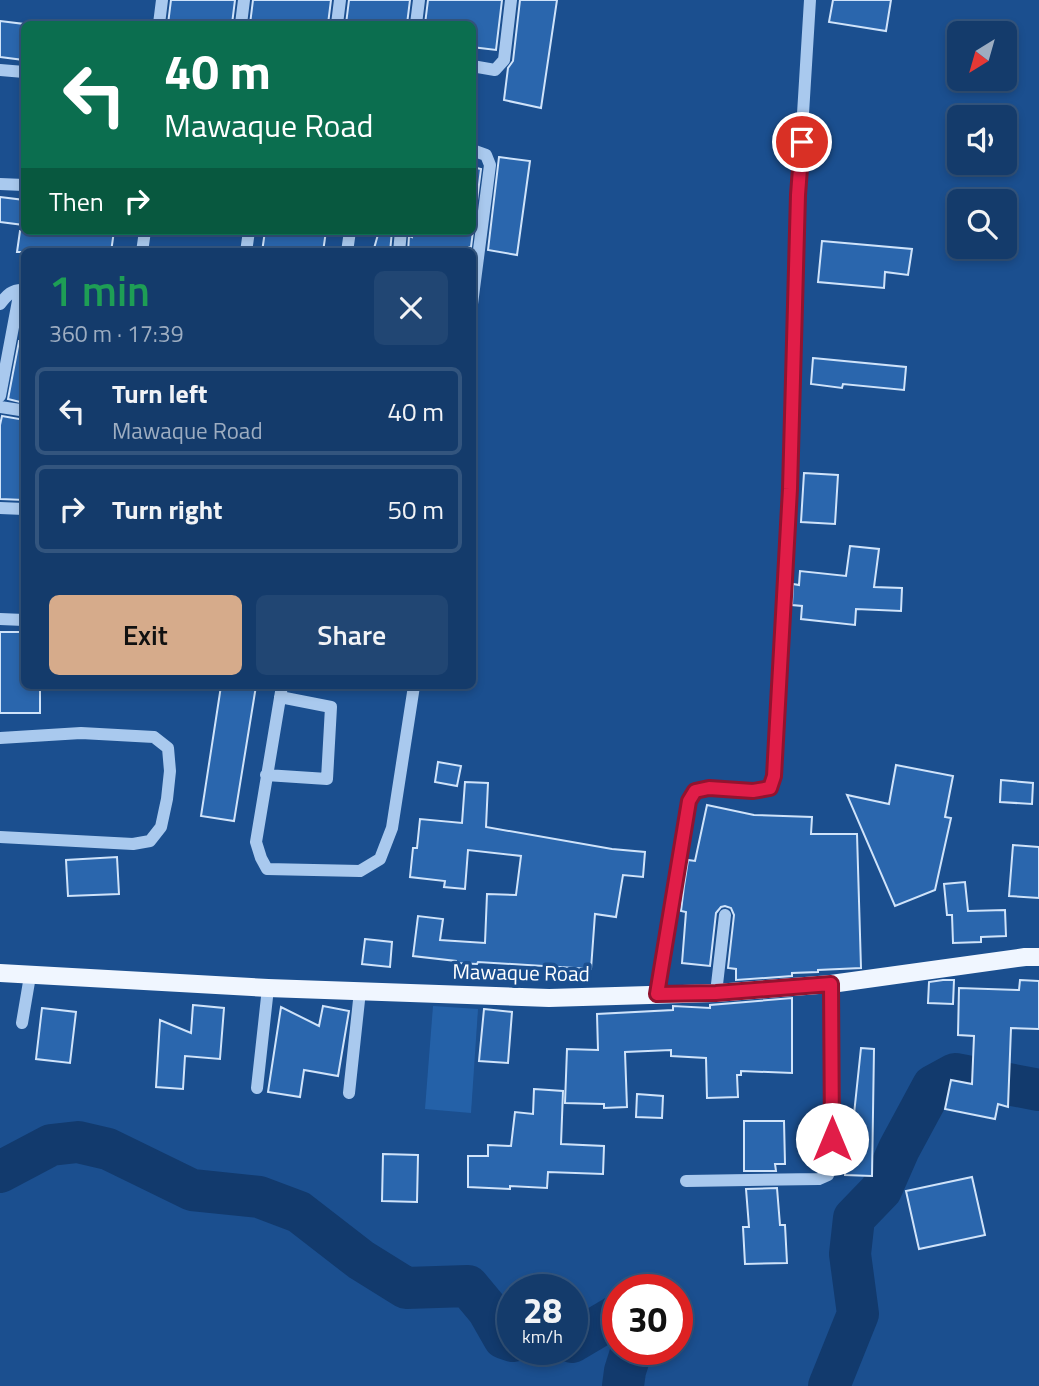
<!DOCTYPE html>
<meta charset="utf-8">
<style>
body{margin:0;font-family:"Titillium Web",sans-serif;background:#214673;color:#f1f3f6;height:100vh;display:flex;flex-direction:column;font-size:26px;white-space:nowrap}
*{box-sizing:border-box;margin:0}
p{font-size:23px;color:#9dadc1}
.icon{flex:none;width:38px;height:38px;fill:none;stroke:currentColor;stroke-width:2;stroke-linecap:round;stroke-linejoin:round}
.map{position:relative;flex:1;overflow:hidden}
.sheet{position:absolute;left:21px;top:248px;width:455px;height:441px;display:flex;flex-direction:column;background:#143b6b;border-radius:10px;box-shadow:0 4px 10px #0003,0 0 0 2px #33557e}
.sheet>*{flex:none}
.banner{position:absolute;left:21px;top:21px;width:455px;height:214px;border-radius:10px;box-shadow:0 4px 10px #0003,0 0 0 2px #33557e;background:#0b6e4f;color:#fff;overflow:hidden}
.needle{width:46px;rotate:217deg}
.fabs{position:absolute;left:947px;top:21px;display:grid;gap:14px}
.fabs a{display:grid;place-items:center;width:70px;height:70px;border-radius:10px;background:#143b6b;box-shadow:0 4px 10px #0003,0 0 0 2px #33557e;font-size:35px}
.speed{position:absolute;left:497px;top:1274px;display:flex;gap:14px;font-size:35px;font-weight:700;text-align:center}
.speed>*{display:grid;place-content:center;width:91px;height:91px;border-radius:50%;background:#143b6b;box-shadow:0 4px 10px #0003,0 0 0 2px #33557e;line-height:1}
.speed small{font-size:18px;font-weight:400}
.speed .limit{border:10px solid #d22;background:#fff;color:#111}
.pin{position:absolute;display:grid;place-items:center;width:60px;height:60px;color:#fff;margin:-30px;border:4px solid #fff;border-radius:50%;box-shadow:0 2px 7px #0007}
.me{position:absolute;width:77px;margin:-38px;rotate:0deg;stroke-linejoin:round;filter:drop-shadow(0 0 5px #0008)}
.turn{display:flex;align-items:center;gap:24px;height:147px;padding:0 28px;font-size:32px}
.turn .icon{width:91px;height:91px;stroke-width:2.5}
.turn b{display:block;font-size:49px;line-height:60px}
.then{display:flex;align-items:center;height:66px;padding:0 28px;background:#0003;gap:14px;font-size:26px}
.round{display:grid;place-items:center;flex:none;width:74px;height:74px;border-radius:10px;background:#214673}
.overview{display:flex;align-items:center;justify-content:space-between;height:119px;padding:0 28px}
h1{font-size:42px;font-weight:600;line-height:52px;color:#1e9e55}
.primary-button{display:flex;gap:14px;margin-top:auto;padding:14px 28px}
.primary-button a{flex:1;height:80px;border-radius:10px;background:#d6ab8b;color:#111;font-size:28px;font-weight:600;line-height:80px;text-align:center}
.primary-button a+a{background:#214673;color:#f1f3f6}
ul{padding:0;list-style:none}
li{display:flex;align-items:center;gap:21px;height:88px;margin:0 14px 10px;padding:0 14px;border:4px solid #33557e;border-radius:10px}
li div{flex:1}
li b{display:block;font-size:26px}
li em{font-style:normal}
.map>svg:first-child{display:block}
</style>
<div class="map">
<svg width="1039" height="1386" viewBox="0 0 1039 1386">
<rect width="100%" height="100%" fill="#1b4f8f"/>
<!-- green -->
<path fill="#2461a8" d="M433 1006 478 1009 471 1113 425 1109Z"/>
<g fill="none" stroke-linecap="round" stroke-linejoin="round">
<!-- river -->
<path stroke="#123a6d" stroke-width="42" d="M0 1172 51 1145 78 1142 108 1149 192 1190 259 1197 299 1212 361 1260 406 1288 468 1286 488 1310 504 1338 513 1341
M572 1342 616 1316 618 1317
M623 1386 625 1371 632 1349
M829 1386 858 1314 850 1254 854 1218 881 1190 899 1149 933 1086 955 1074 1039 1090"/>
</g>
<!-- building -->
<path fill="#2a66ad" stroke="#cfe3fa" stroke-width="2" d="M171 0H235L232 24H168Z
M253 0H331L328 24H250Z
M349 0H410L407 24H346Z
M428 0H502L496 50 472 47V24H425Z
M520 0H557L541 108 504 100 508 68 513 61Z
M833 0H891L886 31 829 22Z
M0 21 24 24V60L0 57Z
M499 157 530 161 517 255 488 250Z
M472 167 481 169 471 247H469L468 252H408L409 236 412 237V231H472Z
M0 197 24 200V225L0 222Z
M20 231H114L111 252H17Z
M265 231H326L323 252H262Z
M379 231H392L390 252H373Z
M822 241 912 249 908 275 885 272 884 288 818 282Z
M19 341H24V403L8 399Z
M813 358 906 367 904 390 843 384 842 388 811 384Z
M2 416 19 419 24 417V500L0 499V425Z
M804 473 838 475 835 524 801 522Z
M850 546 879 549 874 587 902 588 901 611 856 609 855 625 801 619 802 606 792 605 793 584 799 585 800 571 846 576Z
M0 632H24V686H40V713H0Z
M221 686H256L234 821 201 816Z
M438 762 461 766 457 786 435 782Z
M896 765 953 776 945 817 951 818 935 890 895 906 847 795 889 804Z
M1001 780 1033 783 1032 804 1000 802Z
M465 782 488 783 486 827 612 849 645 852 643 877 623 875 616 917 595 914 591 969 478 962 477 964 456 963V961L413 956 418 916 443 919 440 940 485 943 487 894 516 895 521 856 468 850 465 889 444 887 445 881 410 877 413 848H417L420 819 462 823Z
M707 805 754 815 812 817 811 834H857L861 968 818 970V972L792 973V976L736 980V969L728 968 734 915 731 908 725 906 721 907 716 913 710 966 682 963 686 912 681 911 684 886 688 860 695 861Z
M1013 845 1039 847V898L1009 896Z
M117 857 119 894 68 896 66 860Z
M965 882 968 911 1005 910 1006 936 981 937V942L953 943 952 915H947L944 884Z
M365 939 392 942 390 967 362 964Z
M943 980H954L953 1004 928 1003 929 982Z
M1020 980 1039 981V1029L1011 1028 1008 1107 998 1104 995 1119 945 1109 951 1080 972 1084 974 1036 958 1035 959 988 1019 990Z
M792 998V1073L741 1071V1075H737L738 1097 707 1098 706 1058 671 1056V1050L625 1052 627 1107 604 1108V1104L565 1103 567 1049 598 1050 597 1014 673 1010V1006L710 1008V1005Z
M193 1005 224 1008 220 1059 185 1056 183 1089 156 1087 160 1020 191 1033Z
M323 1006 349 1011 338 1076 304 1070 300 1097 268 1092 281 1007 319 1026Z
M42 1008 76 1012 70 1063 36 1059Z
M484 1009 512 1012 508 1063 479 1061Z
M861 1048 874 1049 872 1176 845 1175V1151L850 1152Z
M534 1089 563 1091 561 1144 604 1146 603 1174 548 1172 547 1188 510 1186V1189L468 1187V1156H488V1145L511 1146 515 1112 533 1114Z
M637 1094 663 1096 662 1118 636 1117Z
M744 1121H784L785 1164H775L776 1171H744Z
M383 1154 418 1155 417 1202 382 1201Z
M972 1177 985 1235 919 1249 906 1191Z
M777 1188 780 1225H785L787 1263 745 1264 743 1227H749L746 1189Z"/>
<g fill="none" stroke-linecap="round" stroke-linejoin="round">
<!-- minor -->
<path stroke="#a9c9ee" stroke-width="12" d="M159 24 162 0
M241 24 244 0
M337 24 340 0
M416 24 419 0
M472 66 495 70 504 60 511 0
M0 70 24 72
M472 150 486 155 490 165 472 304
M0 184 24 185
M142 252 145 231
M246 252 249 231
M347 252 350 231
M399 252 401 231
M0 304C7 295 12 289 24 290
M0 396 20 290
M0 407 20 410
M0 508 24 509
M0 619 24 620
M282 686 256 842 261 858 267 869 360 871 380 859 392 828 414 686
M0 738 81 733 154 737 168 748 170 771 167 799 161 827 150 841 133 844 0 837
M266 775 327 779 331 707 280 697
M716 993 725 915
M657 994 689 801 695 791 709 788 753 791 770 788 774 776 790 489 798 195 810 0
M22 1023 30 976
M257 1088 268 988
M349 1093 360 991
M686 1181 819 1179 828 1175 832 1165 831 984"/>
<!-- major -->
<path stroke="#f0f6ff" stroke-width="18" d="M0 973 268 988 549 998 716 993 831 984 1025 957H1039"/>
</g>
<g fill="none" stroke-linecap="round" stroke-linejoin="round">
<defs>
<path id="route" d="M802 142 798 195 790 489 774 776 770 788 753 791 709 788 695 791 689 801 657 994 716 993 831 984 832 1139"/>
</defs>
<!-- route casing -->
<use href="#route" stroke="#92132f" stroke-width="18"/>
<!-- route -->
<use href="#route" stroke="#e11d48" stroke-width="12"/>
</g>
<g text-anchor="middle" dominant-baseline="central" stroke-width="7" stroke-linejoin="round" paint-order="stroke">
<!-- street labels -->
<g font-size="21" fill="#fff" stroke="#1b4f8f">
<text transform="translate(521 972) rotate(1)">Mawaque Road</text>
</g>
</g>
</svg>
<div class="fabs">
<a><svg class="needle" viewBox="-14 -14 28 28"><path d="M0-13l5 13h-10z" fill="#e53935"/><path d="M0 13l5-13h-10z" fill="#9dadc1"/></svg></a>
<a><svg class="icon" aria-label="sound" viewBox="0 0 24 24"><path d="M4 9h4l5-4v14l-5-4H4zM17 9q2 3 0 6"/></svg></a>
<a><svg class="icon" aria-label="search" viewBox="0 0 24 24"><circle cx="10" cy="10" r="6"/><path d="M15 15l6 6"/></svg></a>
</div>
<div class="speed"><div>28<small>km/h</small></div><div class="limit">30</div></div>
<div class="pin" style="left:802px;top:142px;background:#d93025"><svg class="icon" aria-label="arrive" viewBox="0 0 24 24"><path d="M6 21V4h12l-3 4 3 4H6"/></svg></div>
<svg class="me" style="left:832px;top:1139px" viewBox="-20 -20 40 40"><circle r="19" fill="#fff"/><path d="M0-13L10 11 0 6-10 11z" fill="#e11d48"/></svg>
<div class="banner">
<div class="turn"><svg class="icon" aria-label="left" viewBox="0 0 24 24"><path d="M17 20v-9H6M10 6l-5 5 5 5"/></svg><div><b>40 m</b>Mawaque Road</div></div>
<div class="then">Then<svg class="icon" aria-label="right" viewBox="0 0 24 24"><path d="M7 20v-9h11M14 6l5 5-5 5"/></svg></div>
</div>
<section class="sheet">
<div class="overview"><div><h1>1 min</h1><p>360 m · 17:39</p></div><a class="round"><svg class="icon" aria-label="close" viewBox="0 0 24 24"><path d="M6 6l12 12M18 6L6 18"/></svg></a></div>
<ul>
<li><svg class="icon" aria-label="left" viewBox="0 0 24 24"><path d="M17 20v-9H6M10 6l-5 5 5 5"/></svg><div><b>Turn left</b><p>Mawaque Road</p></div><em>40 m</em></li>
<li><svg class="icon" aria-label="right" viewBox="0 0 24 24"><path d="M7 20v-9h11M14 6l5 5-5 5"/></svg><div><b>Turn right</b></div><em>50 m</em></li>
</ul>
<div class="primary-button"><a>Exit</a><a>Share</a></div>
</section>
</div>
